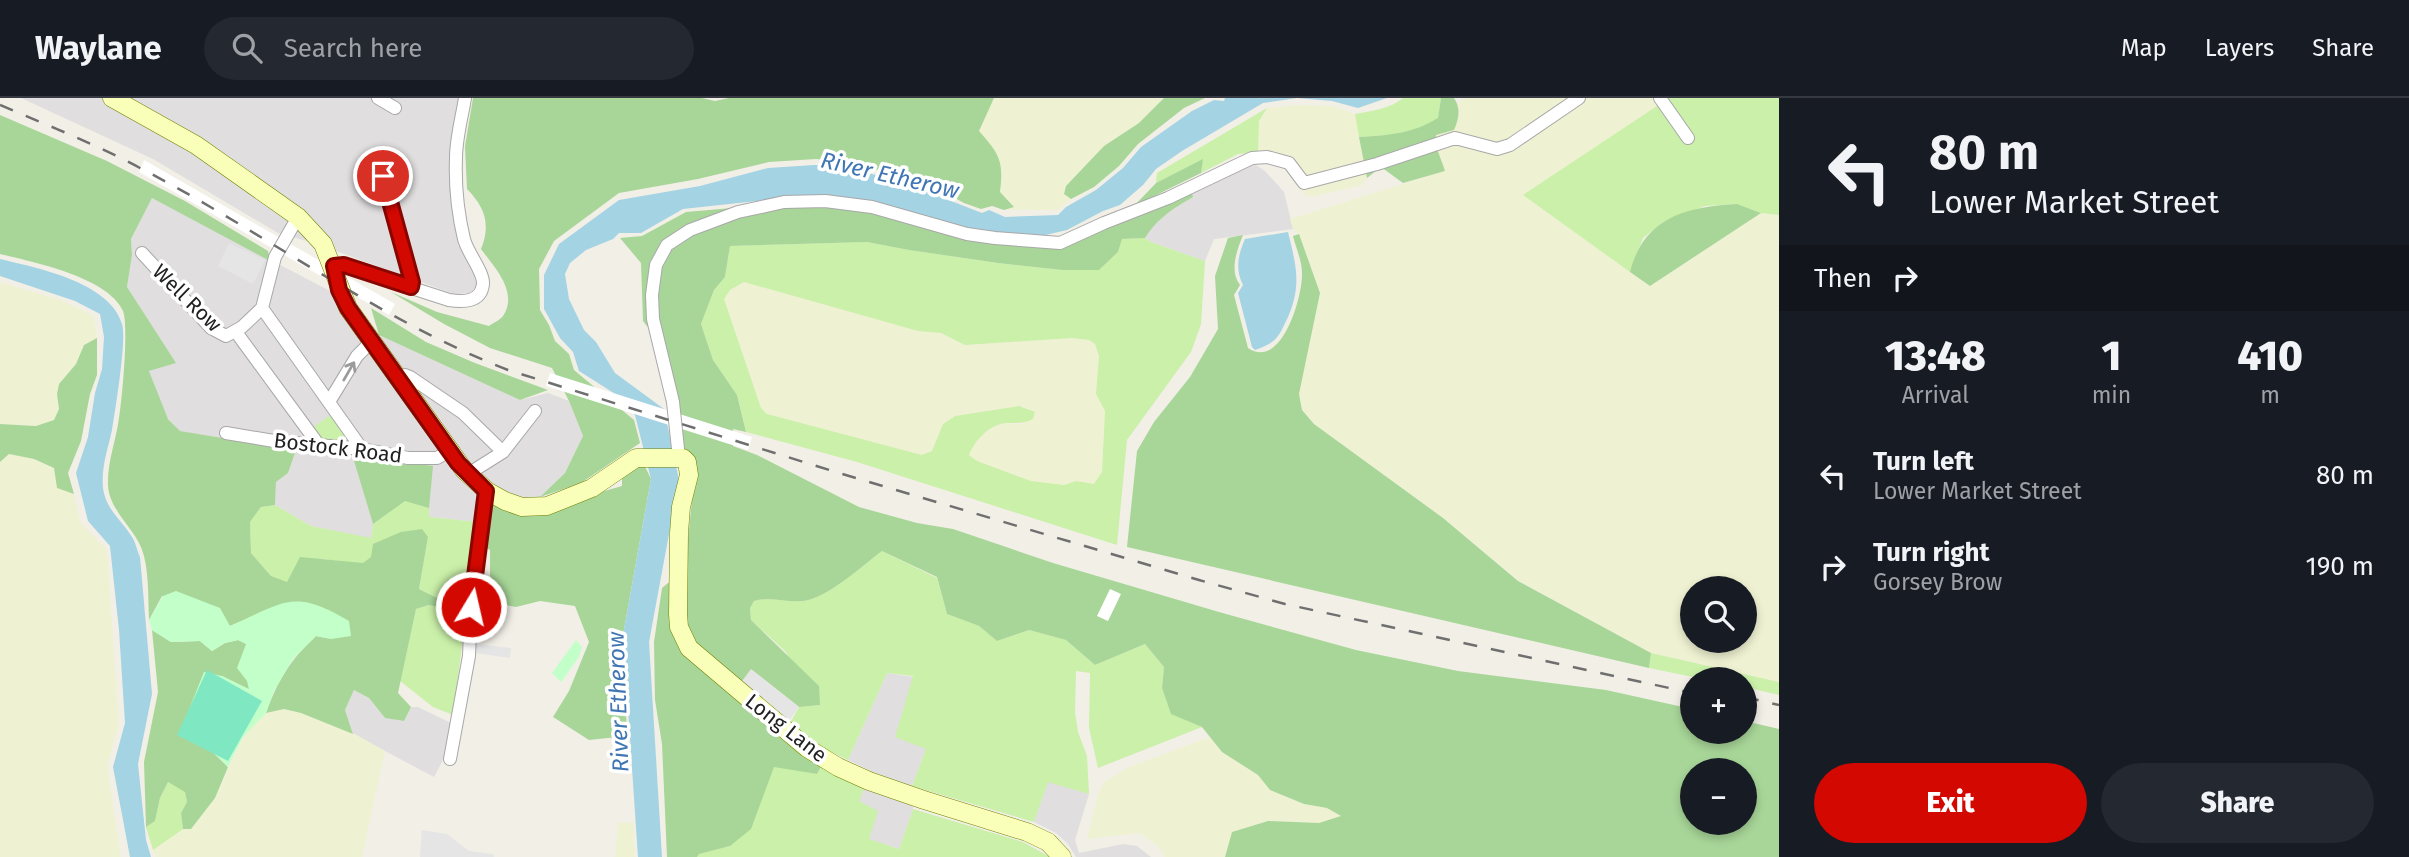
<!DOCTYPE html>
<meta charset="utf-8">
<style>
body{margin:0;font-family:"Fira Sans",sans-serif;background:#242831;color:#f1f3f6;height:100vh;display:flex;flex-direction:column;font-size:26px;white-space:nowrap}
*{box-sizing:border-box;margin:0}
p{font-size:23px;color:#9ea1a6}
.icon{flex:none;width:38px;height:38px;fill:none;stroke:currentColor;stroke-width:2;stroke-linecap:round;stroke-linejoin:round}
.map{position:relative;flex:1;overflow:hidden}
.sheet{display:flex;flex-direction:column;background:#171b24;width:630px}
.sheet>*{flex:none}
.banner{background:#171b24;color:#f1f3f6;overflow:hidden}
.controls{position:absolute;left:1680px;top:478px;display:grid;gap:14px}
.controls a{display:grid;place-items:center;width:77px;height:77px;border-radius:50%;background:#171b24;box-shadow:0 4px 10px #0003;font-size:35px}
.pin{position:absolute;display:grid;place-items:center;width:60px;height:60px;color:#fff;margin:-30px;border:4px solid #fff;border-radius:50%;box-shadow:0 2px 7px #0007}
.me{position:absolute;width:77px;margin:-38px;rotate:9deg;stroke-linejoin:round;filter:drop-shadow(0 0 5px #0008)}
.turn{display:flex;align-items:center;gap:24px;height:147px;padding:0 35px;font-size:32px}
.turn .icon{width:91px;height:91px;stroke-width:2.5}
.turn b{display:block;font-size:49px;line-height:60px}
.then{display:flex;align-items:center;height:66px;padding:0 35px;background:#0003;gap:14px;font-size:26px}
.eta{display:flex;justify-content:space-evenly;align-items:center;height:119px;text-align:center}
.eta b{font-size:42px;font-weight:800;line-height:49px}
.cta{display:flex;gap:14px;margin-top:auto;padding:14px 35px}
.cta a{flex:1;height:80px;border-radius:42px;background:#d30800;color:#fff;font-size:28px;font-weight:800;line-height:80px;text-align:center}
.cta a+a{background:#242831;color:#f1f3f6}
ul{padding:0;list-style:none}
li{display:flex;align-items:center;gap:21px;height:91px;padding:0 35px}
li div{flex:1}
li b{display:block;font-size:26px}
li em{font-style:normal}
header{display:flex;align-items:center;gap:42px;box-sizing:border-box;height:98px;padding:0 35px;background:#171b24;border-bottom:2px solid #363941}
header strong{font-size:33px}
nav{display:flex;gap:38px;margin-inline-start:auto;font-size:24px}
.search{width:490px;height:63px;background:#242831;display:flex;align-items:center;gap:18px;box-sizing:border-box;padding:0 24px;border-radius:38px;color:#9ea1a6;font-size:26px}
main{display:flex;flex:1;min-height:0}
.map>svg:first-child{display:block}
</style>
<header>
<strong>Waylane</strong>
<div class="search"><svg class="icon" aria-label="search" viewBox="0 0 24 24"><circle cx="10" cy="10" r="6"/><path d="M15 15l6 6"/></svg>Search here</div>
<nav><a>Map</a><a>Layers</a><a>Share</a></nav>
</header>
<main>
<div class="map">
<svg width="1779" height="759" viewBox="0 0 1779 759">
<rect width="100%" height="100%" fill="#f2efe7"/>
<!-- residential -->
<path fill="#e0dede" d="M21 0H458L450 81 458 146 479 185 470 195 454 196 314 145 278 135 153 61Z
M1243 65 1256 67 1265 73 1284 94 1293 131 1214 141 1205 163 1151 144 1145 140 1155 125 1166 114 1192 99 1191 92Z
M152 100 332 194 365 242 379 237 520 302 548 295 569 303 583 338 565 375 540 399 517 402 478 424 428 419 353 357 373 426 371 441 311 428 275 407 276 384 288 375 296 352 179 333 167 319 149 273 175 265 127 189 132 157 131 141Z
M887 575 913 579 926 651 912 688 913 711 899 751 868 741 858 703 871 673 848 662Z
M354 592 369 600 385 620 404 623 411 609H418L453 626 446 656 434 679 353 636 345 612Z
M1048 683 1089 696 1075 742 1079 755 1123 746 1137 748 1151 759H1076L1068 746 1056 735 1034 724Z"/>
<!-- farmland -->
<path fill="#eff2d2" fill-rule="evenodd" d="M994 0H1164L1139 25 1104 48 1066 88 1065 96 1071 101 1058 112H1004L1014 109 1000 94 1002 76 979 33Z
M1465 0H1669L1523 97 1650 188 1761 115 1779 117V584L1651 555 1519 483 1443 420 1314 326 1302 312 1299 296 1320 195 1299 136 1293 131 1290 121 1444 73 1435 51 1436 37 1459 20 1458 5ZM1692 490H1745V542H1692Z
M1297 7 1332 8 1355 16 1367 80 1363 87 1312 99 1306 98 1280 66 1258 54 1259 23 1267 10Z
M0 184 63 203 94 218 97 240 84 247 76 266 59 286 57 296 59 311 54 322 36 328 0 326Z
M744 184 918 233 941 235 965 247 1072 240 1089 242 1095 246 1099 258 1096 296 1105 312 1102 374 1099 383 1095 386 1076 384 1064 387 1031 383 977 363 968 356 974 344 986 334 1002 325 1023 326 1028 310 1019 308 955 318 943 326 932 353 922 357 767 316 761 310 724 201 730 192Z
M9 356 34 361 55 370 57 390 74 396 81 425 107 452 119 627 107 668 121 759H0V364Z
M284 611 301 615 353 635 385 653 362 759H157L153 752 183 731H191L215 700 243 639 266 615Z
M1210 639 1222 654 1258 677 1270 692 1304 706 1327 710 1342 719 1319 725 1268 723 1232 734 1225 759H1165L1156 746 1139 735 1087 741 1098 696 1104 684 1129 669Z
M618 725H633L635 759H615Z"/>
<!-- grass -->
<path fill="#caf0a9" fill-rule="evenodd" d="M1403 0H1441L1438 21C1412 36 1389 37 1359 39L1355 16C1371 13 1390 11 1403 0Z
M1669 0H1779V117L1761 115 1737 106 1705 108 1663 124 1643 140 1630 174 1523 97Z
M1267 10 1259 23 1258 54 1238 56 1201 75 1202 62 1156 85 1157 75Z
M1145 140 1151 144 1205 163 1201 226 1191 254 1127 342 1117 447 857 364 746 334 737 297 713 262 701 226 714 192 725 179 730 148 867 144 909 152 998 165 1062 172H1099L1118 154 1122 141ZM744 184 918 233 941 235 965 247 1072 240 1089 242 1095 246 1099 258 1096 296 1105 313 1102 374 1094 386 1076 383 1064 387 1031 383 977 363 969 357C975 342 989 327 1006 325 1016 325 1023 326 1033 321L1035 314 1019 308 955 318 943 326 932 353 922 357 767 316 761 310 724 201 730 192Z
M331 317 351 343 349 345 321 340 313 329Z
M405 402 429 410V419L478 424 453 617 433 609 400 583 416 511 429 507 462 513 419 491 428 439 371 459 363 466 322 461 287 485 271 478 251 455 250 424 261 409 275 407 311 428 371 440 373 426Z
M882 453 937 480 947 516 979 528 997 543 1029 532 1066 542 1095 567 1145 546 1164 569 1162 590 1171 615 1202 629 1098 670 1089 630 1090 575 1076 573 1075 614 1078 634 1087 658 1089 696 1048 684 1034 724 912 688 926 651 895 639 913 578 887 575 848 662 811 644 789 627 799 609 820 607 785 553 751 522 750 510 754 503C771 498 787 505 803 503 827 501 863 467 882 453Z
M1651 555 1779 584V597L1745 589V581H1703L1649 570Z
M822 667 865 688 859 703 878 713 869 741 899 751 913 711 1023 744 1050 759H697L698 756 730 748 774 668 817 676Z
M168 684 185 693 187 704 181 715 183 731 153 752 146 729 155 723 160 700Z"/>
<!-- forest -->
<path fill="#a8d698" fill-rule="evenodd" d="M473 0H702L715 3 729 0H994L979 33C999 56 1004 62 1000 94L1014 109 1004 112 992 108 981 111 964 105 937 90 885 74 842 63 816 61 769 64 698 81 619 95 554 143 539 171 540 212 549 227 555 243 569 256 574 272 634 322 640 345 581 385 540 399 565 375 583 338 569 303 552 270 490 250 444 226 391 194 437 214 489 228C493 225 500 222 503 218 519 194 494 169 481 151 491 127 485 109 467 91L465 48Z
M1164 0H1205L1184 10 1138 46 1119 68 1094 89 1071 101 1064 96 1066 88 1104 48 1139 25Z
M1441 0H1454C1461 10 1459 21 1454 32L1436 37C1435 52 1441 59 1445 73L1403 85 1381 69 1367 80 1359 39C1389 37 1412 36 1438 20Z
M0 17 107 63 185 103 268 153 270 163 152 100 131 141 132 157 127 189 176 265 149 273 168 321 180 333 296 352 288 375 276 384 275 407 261 409 250 424 251 455 271 478 287 484 300 459 363 465 371 459 373 446 401 434 422 431 428 439 419 491 465 514 429 507 416 511 398 595 411 609 404 623 385 620 369 600 354 592 345 612 353 636 301 615 284 611 266 615C278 582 290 562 316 538L331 541 251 519 230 528 162 498 149 522C148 502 149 478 144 458 138 432 110 415 108 388 107 364 116 343 119 320 122 301 129 229 123 213 108 179 33 164 0 156Z
M1203 61 1201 75 1134 108 1156 85Z
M1191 92 1193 99C1172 111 1158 120 1145 140L1122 141 1118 154 1099 172H1062L998 165 909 152 867 144 730 148 725 179 714 192 701 226 713 262 737 297 746 334 733 331V348L757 357 859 409 917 425 953 431 1053 465 1219 514 1356 552 1458 573 1606 592 1692 611V634H1745V623L1779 631V759H1225L1232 734 1268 723 1319 725 1341 718 1327 710 1304 706 1270 692 1258 677 1222 654 1202 629 1171 616 1162 590 1164 569 1145 546 1095 567 1066 542 1029 532 997 543 979 528 947 516 937 479 882 453C863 467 827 501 803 503 786 505 771 498 754 503L750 510 751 522 819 588 820 607 799 609 752 572 734 594 822 667 817 676 774 669 751 731 730 748 699 756 697 759H667L662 646 655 602 654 544 662 490 685 471 696 362 680 353 650 232 643 223 641 165 620 140 642 138 686 114 732 110 694 136 741 116 784 106H824L1060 148ZM1692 672H1745V724H1692Z
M1737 106 1761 115 1650 188 1630 174C1644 119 1686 109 1737 106Z
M1299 136 1320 195 1299 296 1302 312 1314 326 1443 420 1518 483 1651 555 1649 570 1127 449 1137 353 1154 324 1190 279 1218 231 1215 178 1228 140 1243 137C1237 152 1229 173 1240 187L1234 197 1248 250C1282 273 1303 197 1302 175 1302 163 1296 150 1293 138Z
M371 210 426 244 475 265 548 292 520 302 379 237Z
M97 240V277L90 296 81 343 68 375 74 396 57 390 54 370 34 361 9 356 0 364V326L36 328 54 322 59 311 57 296 59 286 76 266 84 247Z
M352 356 433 368 429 410 405 403 373 426Z
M642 362 651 381 623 537 627 638 589 642 553 619 569 593 589 544 575 508 540 503 516 509 490 504V452L484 449 490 403 587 398 622 388V377Z
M152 532 171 544 200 543 212 553 225 545 238 542 247 546 249 592 222 578 192 634 228 669 215 700 191 731H183L181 715 187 704 185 694 168 684 160 700 155 723 146 729 144 664 158 594Z"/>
<!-- park -->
<path fill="#c2ffc9" d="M176 493 220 510 230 528C285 504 293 490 349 523L351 538 331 541 316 538 293 561 274 593 266 615 243 639 228 669 192 634 182 629 204 574 222 578 249 591 247 583 237 570 246 546 238 542 225 545 212 553 200 543 171 544 152 532 149 522 163 498Z
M576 542 582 549 579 559 561 584 552 575Z"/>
<!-- pitch -->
<path fill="#7fe8c3" d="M207 572 262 603 228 663 177 637Z"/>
<!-- parking -->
<path fill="#e5e5e5" d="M229 145 265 162 253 186 218 168Z
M476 546 511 550 510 560 475 555Z
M751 571 799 609 787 625 739 587Z
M422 732 447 736 469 753 493 756 494 759H420Z"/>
<!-- water -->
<path fill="#a4d3e4" d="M1225 0H1387L1358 10 1332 3 1297 0 1263 5 1182 53 1156 71 1143 87 1120 107 1103 113 1067 132 1024 142 970 132 853 101 811 97 683 111 641 135H619L613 141 586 152 570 165 565 176 569 201 584 232 596 244 615 275 664 311 679 382 649 544 662 759H638L623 537 651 381 635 317 617 297 579 273 573 254 560 240 544 211V177L559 146 619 102 700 88 768 70 814 67 842 68 902 84 982 115 989 112 1005 119 1058 117 1066 109 1096 92 1123 70 1141 49 1192 13 1214 2 1224 3Z
M1288 134C1296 167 1302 187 1288 219 1278 240 1277 244 1255 252L1252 249 1238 195 1243 187C1235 171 1238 157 1245 141Z
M0 161C37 170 110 184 122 226 127 241 115 313 112 332 108 351 101 369 103 390 106 412 121 421 132 439 136 445 137 453 140 459L152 596 138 666 146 742 151 759H130L113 669 125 625 119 532 110 448 88 423 76 375 88 339 95 295 102 271 104 239 100 216 75 203 0 178Z"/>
<!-- pier -->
<path fill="#fff" d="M144 62 395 206 389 217 139 74Z
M550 275 752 339 748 352 546 288Z
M1110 491 1121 496 1108 523 1097 518Z"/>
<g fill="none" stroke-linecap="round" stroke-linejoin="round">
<defs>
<path id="street" d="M378 0 395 10
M1660 0 1688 40
M377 56 412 184 411 189
M142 155 211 230 226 238 242 229 262 210 275 159 298 119
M334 168H344L449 202C462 204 481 205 483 186 484 174 467 154 464 141 458 116 455 85 456 60 456 40 462 19 465 0
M262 210 362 351
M236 234 318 346
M398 280 405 277 410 279 463 315 503 354
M329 304 357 258 371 244
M226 335 274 343 362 351 408 360H437L449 353
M679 360 673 304 653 221 652 197 656 167 667 147 690 132 738 114 784 104 825 103 872 109 967 136 995 140 1060 145 1104 125 1168 100 1252 60 1267 59 1289 65 1304 85 1377 66 1455 40 1497 51 1510 47 1579 0
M470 379 476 371 503 354 535 313
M450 661 469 558 471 509 487 393"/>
<path id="secondary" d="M112 0 196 47 298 119 323 146 348 210 464 372 487 393 505 403 522 409 547 408 592 390 636 360H683L687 364 689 377 681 409 679 435 678 516 679 529 689 550 807 650 838 669 869 683 924 702 1027 734 1048 744 1062 759"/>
</defs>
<!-- street casing -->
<use href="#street" stroke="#a8a8a8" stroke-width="14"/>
<!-- secondary casing -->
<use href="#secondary" stroke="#6e8100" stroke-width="19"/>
<!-- street -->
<use href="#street" stroke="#fff" stroke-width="12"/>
<!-- secondary -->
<use href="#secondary" stroke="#f9ffb9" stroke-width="18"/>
<!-- rail -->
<path stroke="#6f6f6f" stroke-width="2.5" stroke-dasharray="14 14" stroke-linecap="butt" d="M0 7C47 27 95 46 140 70 264 134 377 221 508 272L839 375 1199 482 1285 506 1692 595
M1745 599 1779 607"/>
</g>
<!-- one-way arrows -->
<defs><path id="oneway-shaft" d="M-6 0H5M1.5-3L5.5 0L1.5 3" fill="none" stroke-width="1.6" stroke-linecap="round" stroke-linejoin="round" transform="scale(1.75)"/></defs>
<use stroke="#9b9b9b" href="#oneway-shaft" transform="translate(349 273) rotate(-60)"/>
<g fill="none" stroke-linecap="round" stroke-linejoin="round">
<defs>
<path id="route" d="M383 78 412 184 411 189 344 167 334 168 339 192 348 210 458 365 486 393 471 509"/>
</defs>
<!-- route casing -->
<use href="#route" stroke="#890500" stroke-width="18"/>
<!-- route -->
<use href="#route" stroke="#d30800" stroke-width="12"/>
</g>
<g text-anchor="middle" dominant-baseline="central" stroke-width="7" stroke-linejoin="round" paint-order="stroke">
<!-- street labels -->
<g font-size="21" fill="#212121" stroke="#fff">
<text transform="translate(187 200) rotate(44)">Well Row</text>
<text transform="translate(338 350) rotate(7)">Bostock Road</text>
<text transform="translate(786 630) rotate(38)">Long Lane</text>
</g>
<!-- water labels -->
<g font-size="23" font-style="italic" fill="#4076b3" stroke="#fff">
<text transform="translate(890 77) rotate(13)">River Etherow</text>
<text transform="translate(618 604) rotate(-92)">River Etherow</text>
</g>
</g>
</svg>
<div class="controls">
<a><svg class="icon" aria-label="search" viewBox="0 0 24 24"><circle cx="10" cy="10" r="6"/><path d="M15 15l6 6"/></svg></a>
<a>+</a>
<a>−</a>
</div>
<div class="pin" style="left:383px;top:78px;background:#d93025"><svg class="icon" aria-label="arrive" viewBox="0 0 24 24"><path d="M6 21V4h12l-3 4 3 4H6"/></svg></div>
<svg class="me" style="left:471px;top:509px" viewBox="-20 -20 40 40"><circle r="17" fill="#d30800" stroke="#fff" stroke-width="3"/><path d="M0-11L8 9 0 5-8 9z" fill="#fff"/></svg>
</div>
<section class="sheet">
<div class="banner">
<div class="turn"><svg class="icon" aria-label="left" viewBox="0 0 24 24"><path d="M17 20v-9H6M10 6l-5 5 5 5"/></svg><div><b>80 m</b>Lower Market Street</div></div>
<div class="then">Then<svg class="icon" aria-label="right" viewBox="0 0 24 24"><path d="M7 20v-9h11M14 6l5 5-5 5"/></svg></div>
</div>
<div class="eta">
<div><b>13:48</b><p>Arrival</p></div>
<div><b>1</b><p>min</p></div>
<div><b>410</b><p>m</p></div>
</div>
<ul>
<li><svg class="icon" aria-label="left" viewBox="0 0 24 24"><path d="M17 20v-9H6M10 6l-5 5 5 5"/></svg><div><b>Turn left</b><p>Lower Market Street</p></div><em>80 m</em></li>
<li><svg class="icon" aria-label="right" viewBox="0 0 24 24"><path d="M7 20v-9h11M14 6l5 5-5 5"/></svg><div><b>Turn right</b><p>Gorsey Brow</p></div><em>190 m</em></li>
</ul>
<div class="cta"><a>Exit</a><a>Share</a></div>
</section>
</main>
